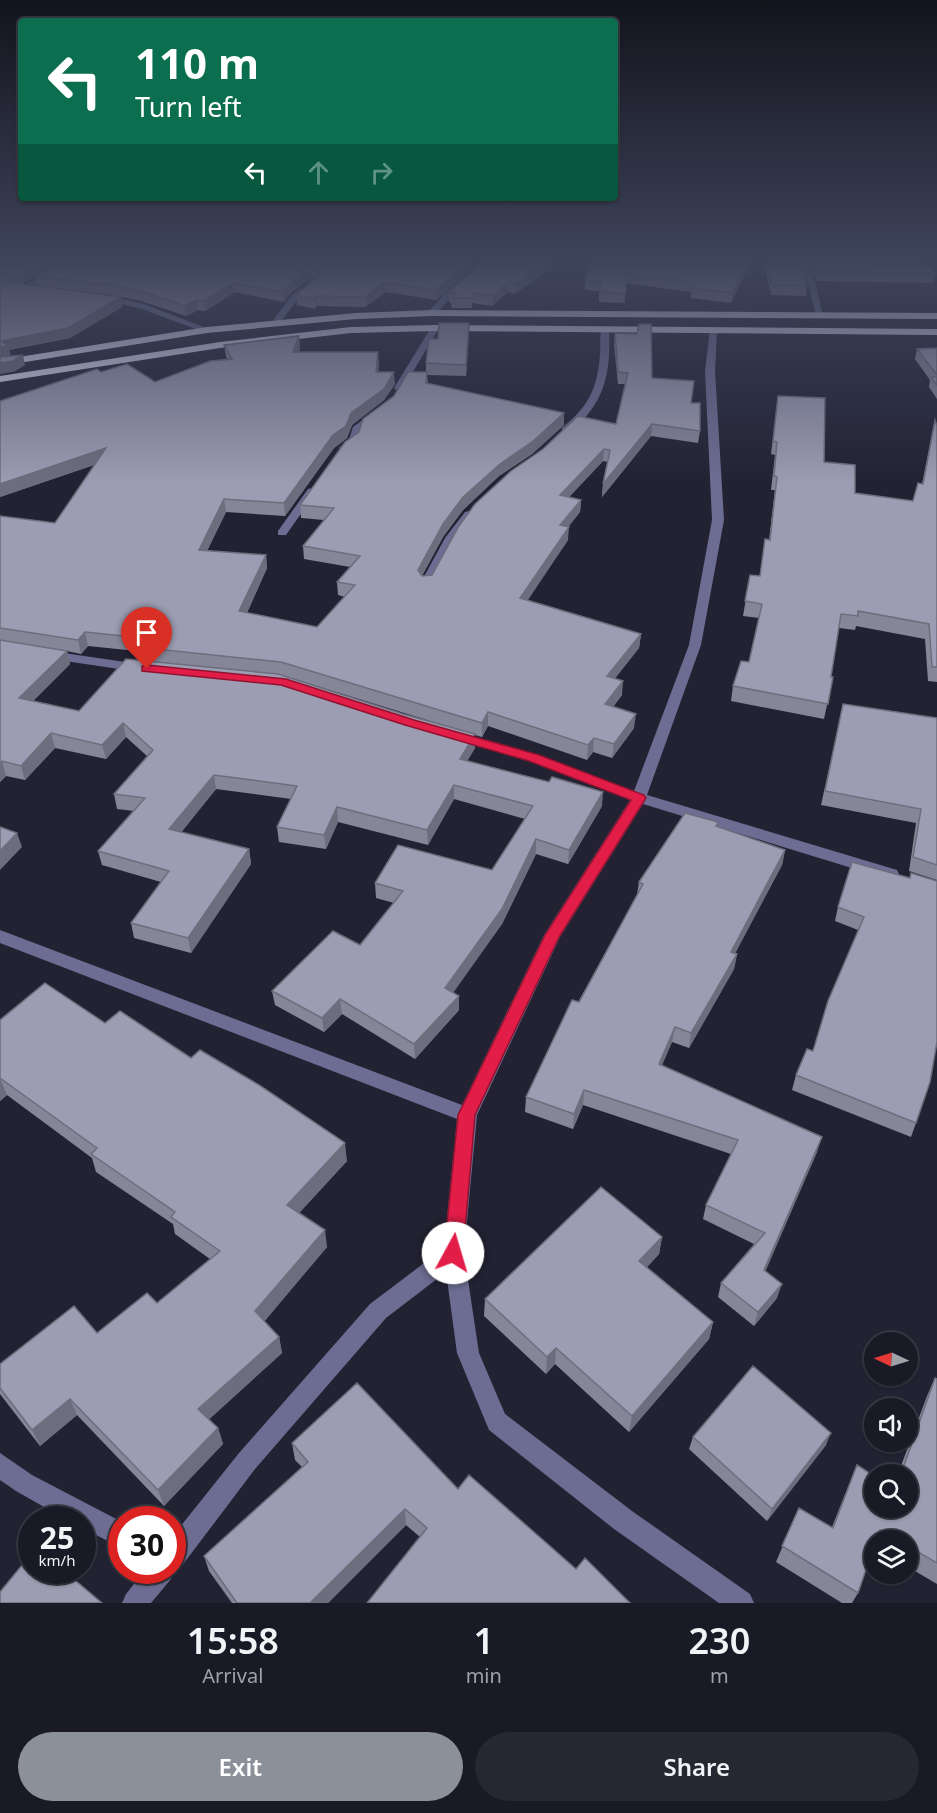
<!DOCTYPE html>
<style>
body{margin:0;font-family:"Noto Sans",sans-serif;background:#272732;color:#f1f3f6;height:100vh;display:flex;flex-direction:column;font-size:22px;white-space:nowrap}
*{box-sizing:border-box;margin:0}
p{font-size:20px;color:#9fa1a7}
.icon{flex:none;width:33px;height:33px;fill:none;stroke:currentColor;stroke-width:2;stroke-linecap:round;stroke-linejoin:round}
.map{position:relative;height:1603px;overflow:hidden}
.panel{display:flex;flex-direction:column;background:#1a1a26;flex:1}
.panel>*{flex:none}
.guide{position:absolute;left:18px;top:18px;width:600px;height:183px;border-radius:6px;box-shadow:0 2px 4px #0004,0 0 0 2px #383843;background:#0b6e4f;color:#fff;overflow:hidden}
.needle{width:39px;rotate:274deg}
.fabs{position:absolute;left:864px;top:1332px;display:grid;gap:12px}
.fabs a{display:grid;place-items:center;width:54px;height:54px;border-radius:50%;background:#1a1a26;box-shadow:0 2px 4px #0004,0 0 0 2px #383843;font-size:30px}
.speed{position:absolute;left:18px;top:1506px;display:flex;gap:12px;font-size:30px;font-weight:700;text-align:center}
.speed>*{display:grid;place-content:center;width:78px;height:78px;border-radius:50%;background:#1a1a26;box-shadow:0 2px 4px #0004,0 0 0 2px #383843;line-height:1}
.speed small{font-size:15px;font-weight:400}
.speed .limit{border:9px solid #d22;background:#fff;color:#111}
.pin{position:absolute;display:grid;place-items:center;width:51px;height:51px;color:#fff;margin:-62px -26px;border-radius:50% 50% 50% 0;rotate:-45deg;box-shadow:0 0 6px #0007}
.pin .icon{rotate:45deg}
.me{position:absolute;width:66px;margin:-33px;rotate:6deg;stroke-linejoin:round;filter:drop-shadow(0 0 4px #0008)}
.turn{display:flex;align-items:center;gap:21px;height:126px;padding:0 18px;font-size:27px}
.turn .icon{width:78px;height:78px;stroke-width:2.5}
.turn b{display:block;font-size:42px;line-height:51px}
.lanes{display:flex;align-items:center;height:57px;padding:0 18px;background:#0003;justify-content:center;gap:30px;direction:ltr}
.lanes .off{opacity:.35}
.eta{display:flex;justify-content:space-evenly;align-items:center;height:102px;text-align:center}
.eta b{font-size:36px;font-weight:600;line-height:42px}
.button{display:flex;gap:12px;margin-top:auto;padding:12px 18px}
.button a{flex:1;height:69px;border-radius:36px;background:#8c9099;color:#fff;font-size:24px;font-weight:600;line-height:69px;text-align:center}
.button a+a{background:#272732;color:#f1f3f6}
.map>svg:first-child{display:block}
</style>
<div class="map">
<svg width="937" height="1603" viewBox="0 0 937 1603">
<rect width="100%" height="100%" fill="#223"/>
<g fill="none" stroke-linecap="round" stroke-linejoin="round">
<!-- minor -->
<path fill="#6d6d93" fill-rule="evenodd" d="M72 260H81L24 291 17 289Z
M485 260H493L451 297 435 315H429V311L445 293Z
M799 260H807L813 272 823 317 816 315 805 272Z
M283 271 318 277 319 283 299 298 278 325 275 326 271 323 293 294 311 282 283 275Z
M104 295 144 304 211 330 204 332 139 308 101 300 100 298Z
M432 326 439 328 402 390H396L394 388Z
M602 327 609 329C611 374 605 403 570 432H562V428C589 406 597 389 600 355 601 346 599 336 602 327Z
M710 329 717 331 715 371 724 520 701 645 647 795 897 870 899 874 897 878 891 880 643 804 560 937 477 1115 464 1253 479 1353 505 1414 632 1511 750 1594 754 1603H719L614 1529 489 1430 457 1353 446 1272 386 1318 255 1469 181 1567 174 1569 171 1579 151 1603H122L126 1594 145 1570H172V1537L239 1453 370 1304 444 1248 457 1119 0 943V930L462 1105 544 935 630 800 529 761 452 739 450 736 457 732 539 755 634 791 689 645 712 520 705 371Z
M372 413 381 415C376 420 370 423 365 428 356 436 357 452 340 450L339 448 349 439 353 427Z
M312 488 317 491 286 535H278V531L308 489Z
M469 511 475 514 456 539 432 584 426 588 422 587 420 584 445 538 465 512Z
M50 651 139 664 146 668 139 672 45 658 43 655 45 652Z
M0 1453 32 1475 122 1522V1548L82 1528V1520H67L16 1491 0 1480Z"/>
<!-- highway -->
<path fill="#dcddf1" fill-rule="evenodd" d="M432 310 937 313V319L432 316 356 319 207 333 0 366V360L207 327 356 313Z
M435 325 937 329V335L435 331 351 333 220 348 0 382V376L220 342 351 327Z"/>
</g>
<!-- wall -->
<path fill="#868699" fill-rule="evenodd" d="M0 260H482L436 300 386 292 365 307 317 306 315 309 297 305 296 295 318 277 305 274 306 282 292 292 284 302 235 292 205 311 198 310 186 316 141 301 108 294 46 287 122 307 70 338 9 350 10 356 25 365 15 371 0 374ZM47 270 35 277 37 286 20 284Z
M562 260 515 294 508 292 492 306 472 303V308H452L451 303 449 302V292Z
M589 260H752L731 303 691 298V292L625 283V303L599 302V291L585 290V280Z
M763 260H802L807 271 805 279 807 286 806 296 771 295Z
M809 260H916L935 273 933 283 817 281Z
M615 333 652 378 691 403 700 431 698 443 651 436 602 497 603 484 608 462 603 461 569 497 581 500 580 512 568 527V540L527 600 641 634 639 648 615 678 622 695 613 707 634 728 612 758 593 752 587 760 488 726 482 737 475 735V748L467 761 602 806 568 864 536 854 502 924 453 992 459 996V1010L415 1059 342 1014 324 1032 275 1005 272 991 360 945 394 903 376 898 375 883 492 870 525 819 454 799 428 845 338 822 326 849 279 842 277 827 291 799 216 789 181 832 249 849 251 864 191 953 134 938 131 923 161 882 102 865 98 851 134 811 117 809 114 794 147 756 126 737 106 759 55 748 25 780 6 776 0 782V516L55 523 94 465 0 497 101 372 155 382 227 359 226 356 224 345 299 336 300 348 299 352 379 364 378 372 395 384 384 400 352 425 347 438 334 448 285 516 226 512 207 551 266 555 267 568 247 613 317 627 345 597 338 595 337 582 350 567 304 559 303 546 324 520 301 518 300 505 359 432 426 372V363L438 339 469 334 466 376 427 375 428 383 564 413V425L532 454 499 476 463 510 443 537 422 576 432 575 616 424 625 384H618L614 345ZM88 646 137 651 139 660 79 711 33 701 70 664 67 651 81 654ZM288 677 456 729 403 714Z
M937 348V399L929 387 930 380 915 359 917 349Z
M778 396 824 462 855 493 913 501 922 484 935 420 937 426V682L928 681 925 639 856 626 855 630 839 628 831 677H833L824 719 731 701 733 686 749 662 759 618 743 616 750 575 760 576 765 539 769 540 775 490H771L775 455 771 454Z
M843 704 937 718V880L909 871 916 823 821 805Z
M717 826 785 850 782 865 735 953 737 954 734 969 689 1048 672 1042 662 1065 817 1152 765 1271 777 1298 754 1326 718 1297 721 1283 754 1244 703 1219 706 1205 731 1154 583 1105 573 1129 525 1112 526 1097 637 895 639 882Z
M911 873 916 1123 911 1137 792 1090 796 1075 813 1051 858 930 835 921 838 907 909 878Z
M0 1020 105 1023 347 1161 299 1213 327 1247 264 1321 279 1337 282 1353 209 1419 218 1428 223 1444 164 1506 77 1415 40 1446 0 1394V1364L97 1333 157 1303 210 1259 175 1234 173 1224 96 1172 92 1158 7 1095 0 1101Z
M662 1237 659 1254 647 1267 713 1322 709 1339 629 1432 555 1364 546 1374 484 1316 485 1299Z
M935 1378 937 1379V1584L908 1567V1540H874V1547L858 1593 852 1603H842L776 1562 799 1508 832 1527 850 1482 857 1465 908 1508V1474H898L927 1396Z
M693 1437 826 1445 767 1521 689 1449Z
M292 1443 458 1489 576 1569 630 1603 420 1537 406 1525 328 1603H232L209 1571 204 1556 302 1467 295 1460Z"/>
<!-- shaded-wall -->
<path fill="#6d6d7d" d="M48 260H68L19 285 16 275Z
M471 260H482L436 300V290Z
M549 260H562L515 294 516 284Z
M749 260H752L731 303 732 293Z
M305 273 306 282 292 292 284 302 283 292 291 282Z
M385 282 386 292 365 307V297Z
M508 282V292L492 306 493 296Z
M234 283 235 292 205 311 204 301Z
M316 296 317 306 315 309V299Z
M121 297 122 307 70 338 9 350 11 356 0 358 1 341Z
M196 300 198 310 186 316 185 306Z
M469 323V334L466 376V365Z
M299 336 300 348 294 363 293 352Z
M378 352 379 364 377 384 376 372Z
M23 355 25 365 15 371 0 374V363Z
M394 372 395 384 384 400 352 425 347 438 334 448 285 516 284 503 333 435 351 413Z
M564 413V425L532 454 499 476 463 510 443 537 418 583V570L443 524 463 497 500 464Z
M652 424 651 436 602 497 603 484Z
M106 448 108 460 0 497V484Z
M604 449 603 461 559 508 560 495Z
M224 499 226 512 201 563 199 550Z
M581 500 580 512 559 538 560 525Z
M569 527 568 540 520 612V598Z
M266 555 267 568 241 625 239 611Z
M85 632 88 646 81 654 78 640Z
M641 634 639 648 606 690 607 676Z
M67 651 70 664 22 712 19 698Z
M623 681 622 695 604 718 605 704Z
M488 712V726L482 737V723Z
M636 714 634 728 612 758 614 744Z
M123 723 126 737 106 759 102 745Z
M51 733 55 748 25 780 21 766Z
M475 734V748L460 773V759Z
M594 738 593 752 587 760 588 745Z
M2 761 6 776 0 782V764Z
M214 775 216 789 172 844 169 829Z
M454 785V799L428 845 427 830Z
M603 792 602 806 568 864 569 850Z
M337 807 338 822 326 849 324 835Z
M17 833 22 847 0 870V851Z
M536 839V854L502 924 446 1003 445 988Z
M249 849 251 864 191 953 188 938Z
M785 850 782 865 728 967 731 952Z
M737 954 734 969 689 1048 691 1033Z
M459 996V1010L415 1059 414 1044Z
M340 999 342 1014 324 1032 322 1018Z
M675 1027 672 1042 656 1079 659 1064Z
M0 1078 7 1095 0 1101Z
M584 1090 583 1105 573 1129 574 1114Z
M822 1137 817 1152 760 1284 764 1270Z
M345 1143 347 1161 290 1223 287 1205Z
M325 1230 327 1247 259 1328 255 1311Z
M662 1237 659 1254 637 1278 639 1261Z
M782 1284 777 1298 754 1326 758 1312Z
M713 1322 709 1339 629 1432 632 1416Z
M279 1337 282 1353 203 1425 198 1409Z
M556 1348 555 1364 546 1374 547 1357Z
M70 1399 77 1415 40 1446 32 1430Z
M218 1428 223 1444 164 1506 158 1490Z
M831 1433 826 1445 767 1521 772 1509Z
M405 1509 406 1525 328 1603H310Z"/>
<!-- building -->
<path fill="#9c9cb2" stroke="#6d6d7d" stroke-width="1.5" d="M0 260H48L16 275 0 274Z
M66 260H248L305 273 291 282 283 292 234 283 204 301 196 300 185 306 140 291 107 284 35 277Z
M284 260H471L436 290 385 282 365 297 316 296 315 299 296 295 320 275 319 267Z
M486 260H549L516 284 508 282 493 296 472 293V298H451L457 294 449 292Z
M589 260H749L732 293 692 288 695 283 625 273 626 293 600 292V281L585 280Z
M767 260H802L807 271H803L807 286 772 285Z
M814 260H915L935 273 819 272Z
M0 281 121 297 68 328 1 341 8 346 0 347Z
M439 323H469L466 365 426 363 429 339H438Z
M639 324H651L652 378 694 381 691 403H700V431L652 424 603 484 610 450 604 449 560 495 581 500 560 525 569 527 520 598 641 634 607 676 623 681 605 704 636 714 614 744 594 738 588 745 488 712 482 723 281 662 136 647 144 638 85 632 78 640 0 628V516L55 523 106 448 0 484V401L97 369 101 372 127 364 155 382 210 361 232 359 224 345 299 336 293 352H378L376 372H394L384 389 351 413 346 426 333 435 284 503 224 499 199 550 266 555 239 611 317 627 355 585 337 582 360 556 303 546 334 508 300 505 345 442 359 432 363 419 394 396 408 372H427L426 383 564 413 532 442 500 464 463 497 443 524 418 570 422 576 432 575 459 526 475 504 511 471 543 449 578 416 616 424 628 373 618 372 615 333 637 334Z
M937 348V375L917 349Z
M23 355 13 361 0 363V357Z
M931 377H937V385Z
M778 396 825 398 824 462 855 465V493L913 501 918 483 923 484 935 420 937 426V667H932L929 624 858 611V616L841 614 831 677H833L828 704 733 686 741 661 749 662 762 604 745 601 750 575 760 576 765 539 770 540 777 477 774 476 777 442 773 441Z
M0 640 67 651 19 698 79 711 126 659 278 674 403 714 475 734 460 759 549 782 552 777 603 792 569 850 536 839 502 909 445 988 459 996 414 1044 340 999 322 1018 272 991 333 931 360 945 403 891 375 883 398 845 492 870 533 806 454 785 427 830 337 807 324 835 277 827 297 786 214 775 169 829 249 849 188 938 131 923 169 871 98 851 145 798 114 794 153 750 123 723 102 745 51 733 21 766 2 761 0 764Z
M843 704 937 718V865L913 857 921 809 825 791Z
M685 813 718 822 716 826 785 850 731 952 737 954 691 1033 675 1027 659 1064 822 1137 764 1270 782 1284 758 1312 721 1283 765 1233 706 1205 738 1140 584 1090 574 1114 526 1097 572 1000 579 1002 643 884 639 882Z
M0 827 17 833 0 851Z
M852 862 910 878 911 873 937 881V1042L930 1082 916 1123 796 1075 807 1049 813 1051 828 1001 864 917 838 907Z
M45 983 105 1023 120 1011 191 1058 200 1050 259 1085 345 1143 287 1205 325 1230 255 1311 279 1337 198 1409 218 1428 158 1490 70 1399 32 1430 0 1388V1364L74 1306 97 1333 147 1293 157 1303 220 1251 171 1217 175 1212 91 1154 97 1148 0 1078V1020Z
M601 1187 662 1237 639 1261 713 1322 632 1416 556 1348 547 1357 485 1299Z
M753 1366 831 1433 772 1509 693 1437Z
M935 1378 937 1379V1563L908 1546V1540H899L880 1530 876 1540H874V1546L858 1593 782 1546 799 1508 833 1528 857 1465 874 1476V1508H908V1474H901Z
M357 1383 458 1489 469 1475 576 1569 585 1558 630 1603H367L427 1528 405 1509 310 1603H237L204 1556 308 1462 292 1443Z
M32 1553V1570H63L102 1603H0V1592Z"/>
<!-- sky -->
<linearGradient id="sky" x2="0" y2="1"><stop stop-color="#13131c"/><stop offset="0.54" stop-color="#3e445b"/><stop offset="1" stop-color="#3e445b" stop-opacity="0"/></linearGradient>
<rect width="937" height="484" fill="url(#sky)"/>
<!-- route -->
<path fill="#e11d48" stroke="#92132f" stroke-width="1.5" d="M147 665 286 679 414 720 539 755 644 795 646 798 559 937 475 1115 463 1253 460 1259 453 1261 447 1259 444 1253 458 1115 545 935 631 800 529 761 405 725 281 685 142 671V666Z"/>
</svg>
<div class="fabs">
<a><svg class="needle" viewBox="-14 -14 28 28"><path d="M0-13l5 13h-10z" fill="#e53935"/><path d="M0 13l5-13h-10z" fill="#9fa1a7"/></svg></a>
<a><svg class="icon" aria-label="sound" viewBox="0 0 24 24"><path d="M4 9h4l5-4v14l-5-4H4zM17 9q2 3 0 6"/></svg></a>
<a><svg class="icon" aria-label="search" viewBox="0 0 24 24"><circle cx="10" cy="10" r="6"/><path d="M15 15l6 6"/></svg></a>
<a><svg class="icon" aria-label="layers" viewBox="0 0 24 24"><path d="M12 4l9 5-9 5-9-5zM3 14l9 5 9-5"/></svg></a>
</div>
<div class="speed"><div>25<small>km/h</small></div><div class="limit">30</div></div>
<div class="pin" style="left:147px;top:669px;background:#d93025"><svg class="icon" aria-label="arrive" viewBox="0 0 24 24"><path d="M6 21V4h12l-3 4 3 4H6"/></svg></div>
<svg class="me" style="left:453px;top:1253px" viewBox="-20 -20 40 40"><circle r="19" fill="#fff"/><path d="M0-13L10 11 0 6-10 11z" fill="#e11d48"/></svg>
<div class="guide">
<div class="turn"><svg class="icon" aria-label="left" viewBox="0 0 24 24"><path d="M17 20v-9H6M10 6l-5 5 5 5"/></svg><div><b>110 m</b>Turn left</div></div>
<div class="lanes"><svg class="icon" aria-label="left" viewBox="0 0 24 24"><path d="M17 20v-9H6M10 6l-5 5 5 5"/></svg><svg class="icon off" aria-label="ahead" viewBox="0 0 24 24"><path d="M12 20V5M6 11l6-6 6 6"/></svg><svg class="icon off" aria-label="right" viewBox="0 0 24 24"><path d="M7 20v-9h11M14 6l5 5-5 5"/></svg></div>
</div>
</div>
<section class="panel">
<div class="eta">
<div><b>15:58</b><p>Arrival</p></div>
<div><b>1</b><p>min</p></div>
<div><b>230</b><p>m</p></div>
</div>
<div class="button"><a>Exit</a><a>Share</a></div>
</section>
